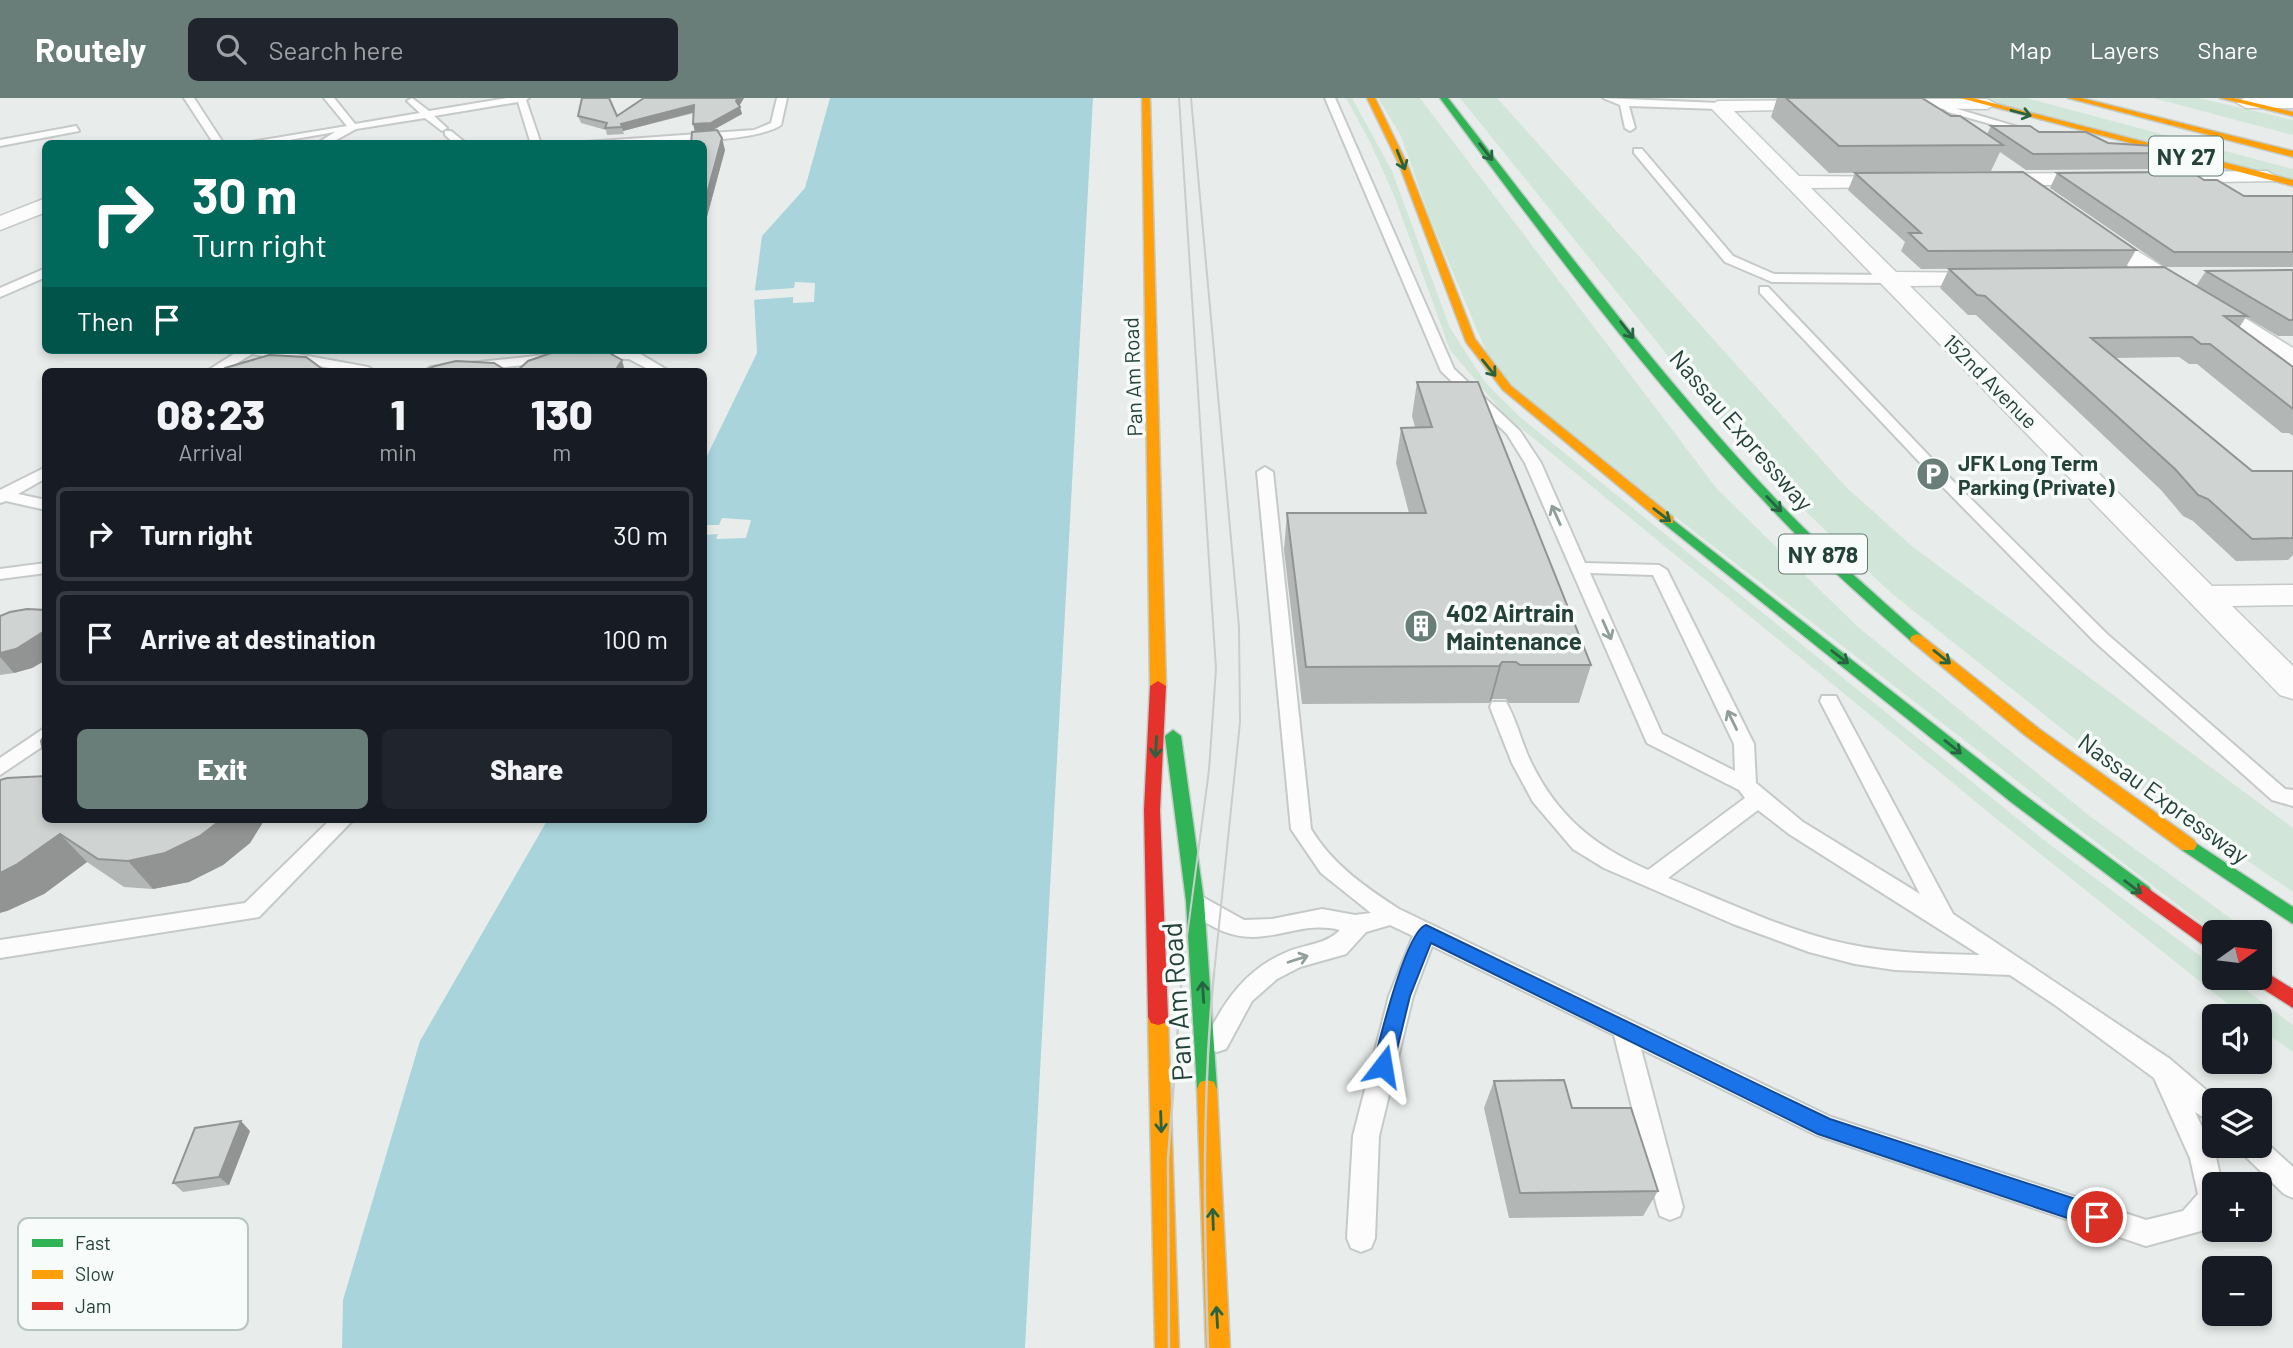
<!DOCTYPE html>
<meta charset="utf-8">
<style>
body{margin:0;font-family:Barlow,sans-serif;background:#20242c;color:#f1f3f6;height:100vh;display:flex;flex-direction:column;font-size:26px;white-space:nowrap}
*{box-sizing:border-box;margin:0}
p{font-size:23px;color:#9ea1a6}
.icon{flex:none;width:38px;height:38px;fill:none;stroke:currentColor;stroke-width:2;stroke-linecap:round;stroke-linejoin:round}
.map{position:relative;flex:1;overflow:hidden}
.side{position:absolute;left:42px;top:270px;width:665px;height:455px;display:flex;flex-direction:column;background:#171b24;border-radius:10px;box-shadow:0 4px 10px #0003}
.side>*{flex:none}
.banner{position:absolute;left:42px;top:42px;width:665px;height:214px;border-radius:10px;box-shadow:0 4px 10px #0003;background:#00695c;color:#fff;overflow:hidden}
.needle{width:46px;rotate:76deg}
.tools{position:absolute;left:2202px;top:822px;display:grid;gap:14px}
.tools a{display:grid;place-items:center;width:70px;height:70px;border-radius:10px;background:#171b24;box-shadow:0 4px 10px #0003;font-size:35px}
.pin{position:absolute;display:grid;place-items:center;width:60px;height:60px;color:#fff;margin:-30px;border:4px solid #fff;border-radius:50%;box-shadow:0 2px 7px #0007}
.me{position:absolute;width:77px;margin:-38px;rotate:14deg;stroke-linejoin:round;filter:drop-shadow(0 0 5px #0008)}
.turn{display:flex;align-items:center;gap:24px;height:147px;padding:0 35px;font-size:32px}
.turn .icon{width:91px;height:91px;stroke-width:2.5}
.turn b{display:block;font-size:49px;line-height:60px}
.then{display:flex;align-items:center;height:66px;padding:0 35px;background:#0003;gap:14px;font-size:26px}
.eta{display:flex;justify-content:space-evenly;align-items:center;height:119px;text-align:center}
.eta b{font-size:42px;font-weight:800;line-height:49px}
.button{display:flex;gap:14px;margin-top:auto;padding:14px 35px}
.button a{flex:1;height:80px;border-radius:10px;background:#697e78;color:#fff;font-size:28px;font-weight:800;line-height:80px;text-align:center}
.button a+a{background:#20242c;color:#f1f3f6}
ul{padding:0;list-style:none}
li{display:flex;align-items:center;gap:21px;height:94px;margin:0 14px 10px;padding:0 21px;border:4px solid #363941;border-radius:10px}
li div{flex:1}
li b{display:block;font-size:26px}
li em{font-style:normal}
header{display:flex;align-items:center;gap:42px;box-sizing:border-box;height:98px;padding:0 35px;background:#697e78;color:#fff}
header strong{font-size:33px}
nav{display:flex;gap:38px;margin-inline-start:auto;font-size:24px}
.search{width:490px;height:63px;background:#20242c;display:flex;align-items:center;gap:18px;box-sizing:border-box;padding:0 24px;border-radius:10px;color:#9ea1a6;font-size:26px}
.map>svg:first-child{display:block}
</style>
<header>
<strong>Routely</strong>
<div class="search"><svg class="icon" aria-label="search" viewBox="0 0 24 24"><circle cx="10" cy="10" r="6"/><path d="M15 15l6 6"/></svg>Search here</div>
<nav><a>Map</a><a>Layers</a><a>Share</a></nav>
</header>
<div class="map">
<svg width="2293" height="1250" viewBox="0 0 2293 1250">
<rect width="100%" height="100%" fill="#e8edeb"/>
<!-- green -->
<path fill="#d1e6d8" d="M1346 0H1352L1392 73 1450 230 1485 284 1520 319 2049 746 2214 868V880H2230L2293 927V954L2259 930V919H2244L2238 914 1999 723 1505 317 1450 252 1395 100 1371 46Z
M1378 0H1420L1718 392 1858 529 2091 719 2251 835H2214L1537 312 1492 267 1429 118 1401 38Z
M1460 0H1497L1846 389 1913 449 2293 730V794L2119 676 1891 495 1779 388 1711 311Z
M1976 0H2026L2293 71V81Z
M2153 0H2198L2293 22V37Z"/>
<!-- water -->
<path fill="#a9d4db" d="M830 0H1093L1025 1250H342L343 1202 420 943 548 721H704V364L757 255 754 199 762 138 805 90Z"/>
<!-- pier -->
<path fill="#e8edeb" d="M795 184 815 185 814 204 793 205V199L751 202V193L794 190Z
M722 420 751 422 746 440 716 441 718 436 704 437V427H719Z"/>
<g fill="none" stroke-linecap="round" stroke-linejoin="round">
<defs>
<path id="lane" d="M184 0H194L224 46H214Z
M324 0H334L355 26 420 15 407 3 412 0 429 13 507 0H529L526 2 541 46H531L518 4 434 18 447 30 442 33 425 20 356 31 329 46H316L335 34 266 46H239L347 28Z
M777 0H787L781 27C753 48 600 46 558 46L754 32 771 25Z
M1325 0H1335L1454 271 1520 333 1541 365 1585 465 1659 467 1667 472 1754 646 1756 685 1803 724 1920 796 1820 603 1822 598H1836L1953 816 2170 961 2219 1003H2214V1026L2195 1014 2216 1059 2222 1087H2214V1118L2201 1133 2146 1148 1816 1037 1641 951 1683 1109 1680 1118 1670 1122 1660 1118 1657 1109 1614 937 1432 848 1413 898 1379 1038 1375 1140 1371 1150 1361 1154 1351 1150 1347 1140 1353 1038 1389 898 1413 838 1390 827 1366 834 1346 856 1300 869 1277 881 1252 903 1226 951 1217 954 1208 951 1205 943C1223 904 1246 871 1287 854 1306 846 1325 847 1340 832 1294 820 1263 856 1212 828 1202 823 1193 815 1188 806L1191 800 1199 797 1244 822 1272 821 1322 811 1355 817 1371 815 1321 775 1291 731 1257 374 1265 369 1273 374 1311 731C1332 766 1365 789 1399 811L1831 1019 2146 1122 2183 1113 2198 1096 2190 1060 2154 980 2055 907 2010 877 1895 872 1855 866 1809 854 1733 826 1604 770 1573 751 1533 704 1512 665 1490 609 1492 604H1506C1516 621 1521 642 1529 660 1555 716 1592 747 1648 772L1745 700 1739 692 1647 645 1525 365 1507 336 1441 273ZM1590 475 1653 477 1734 646 1735 673 1662 636ZM1758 712 1789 736 1980 857C1930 856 1879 855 1830 842 1774 827 1722 802 1668 780Z
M1603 0 1718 5 1723 8 1718 11 1629 8 1635 30 1630 33 1625 30 1620 7Z
M1942 3 1954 10 2038 35 2033 38 1948 14 1937 6Z
M76 28 79 33 0 48V42Z
M445 33H451L467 46H455L445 37Z
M1634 51H1642L1733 158 1774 176 1890 177 1896 181 1890 185 1772 184 1725 164 1634 55Z
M46 170V179L0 199V190Z
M1760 189H1768L1953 383 2107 536 2285 691 2293 692V708L2272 702 2095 544 1943 389 1760 195Z
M240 252H275L368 269 375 273H346L252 256 224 273H207Z
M589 253 637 254 669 273H652L629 261 584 260 582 257Z
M555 256 560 257V263L470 273H424L431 269Z
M46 369V380L18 396 46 402V412L6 403 0 405V392Z
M46 465V475L0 481V471Z
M46 629V646L0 677V660Z
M331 721H354L259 819 0 860V842L245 805Z
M2259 1038 2293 1069V1100L2284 1096 2244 1057 2240 1048H2259Z"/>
<path id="street" d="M2293 0V10H2246L2237 5 2244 0Z
M1883 1H1987L1996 6 1987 11 1877 10 1874 6 1877 2Z
M1825 2 1831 3 1834 7 1831 11 1734 13 1799 78 1909 79 1912 83 1902 89 1811 90 1896 174 2002 175 2006 180 2002 185 1994 187 1910 188 2212 488 2293 487V507L2232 508 2293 568V601L2280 597 1709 8 1718 3Z
M2267 73 2277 79 2274 83 1985 88 1975 82 1985 76Z
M46 100V114L0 132V118Z
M2091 124 2293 250V269L2284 266 2151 184 2083 136 2080 131 2083 126Z"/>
<path id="fast" d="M1440 0H1448C1558 141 1665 286 1789 415 1831 458 1877 498 1922 538L1924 541 1922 544H1912C1867 504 1822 464 1781 421 1656 291 1547 145 1440 0Z
M1668 418 2023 696 2149 789 2152 794 2149 799 2143 801 2137 799 2011 704 1663 425 1661 422Z
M1173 632 1181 638 1204 803 1217 991 1214 998 1207 1000 1200 998 1197 991 1186 803 1165 638Z
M2188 740 2293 809V826L2182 752 2179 747 2182 742Z"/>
<path id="slow" d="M1142 0H1150L1166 588 1158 593 1150 588Z
M1367 0H1375L1407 66 1475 241 1511 288 1673 419V425H1663L1503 292 1466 244 1399 66Z
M1960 0H1973L2293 82V88Z
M2068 0H2081L2293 53V59Z
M2220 0H2234L2293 14V18Z
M1917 536 1922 538 2038 630 2194 742 2197 747 2194 752H2182L2026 638 1912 544 1910 541 1912 538Z
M1158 911 1165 913 1168 919 1179 1250H1155L1148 919 1151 913Z
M1207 982 1214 984 1217 991 1230 1250H1206L1197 991 1200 984Z"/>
<path id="jam" d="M1158 583 1166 588 1160 712 1168 919 1165 925 1158 927 1151 925 1148 919 1144 712 1150 588Z
M2143 787 2214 837V855L2137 799 2134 794 2137 789Z
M2259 870 2293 891V910L2252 884 2251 880H2259Z"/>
</defs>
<!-- lane casing -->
<use href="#lane" stroke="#c5cac8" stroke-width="4"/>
<!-- street casing -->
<use href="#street" stroke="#c5cac8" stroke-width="3"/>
<!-- fast casing -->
<use href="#fast" stroke="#c3cbc8" stroke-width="3"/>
<!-- slow casing -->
<use href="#slow" stroke="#c3cbc8" stroke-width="3"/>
<!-- jam casing -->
<use href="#jam" stroke="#c3cbc8" stroke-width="3"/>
<!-- lane -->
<use href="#lane" fill="#fcfcfc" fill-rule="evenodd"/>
<!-- street -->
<use href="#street" fill="#fcfcfc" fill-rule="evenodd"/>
<!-- fast -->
<use href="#fast" fill="#30b455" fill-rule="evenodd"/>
<!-- slow -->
<use href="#slow" fill="#ff9f0a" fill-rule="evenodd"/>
<!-- jam -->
<use href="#jam" fill="#e5322d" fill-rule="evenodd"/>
<!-- tram-far1 -->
<path stroke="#c9cdcc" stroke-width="2" d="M1179 0 1216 571 1209 672 1182 876
M1191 0 1239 529 1240 624 1214 876"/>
<!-- tram -->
<path stroke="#c9cdcc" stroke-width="2.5" d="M1169 1250 1168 1062 1182 875
M1208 1250C1204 1125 1202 999 1214 875"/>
</g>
<!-- wall -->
<path fill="#b2b6b5" d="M644 0H744L739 8 742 16 713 32 725 52 705 126H704V46L695 33 694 15 623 33 624 36 607 37 606 32 581 25 578 18H617Z
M1777 0H1922L1951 18 1987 36 1991 28 2039 34 2108 45 2166 55 2157 71 2026 72 2000 54 1991 73 1829 75 1771 19Z
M1855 75 2136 152 2126 169 1921 171 1901 153 1905 144 1848 92Z
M2057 75 2204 82 2244 98H2293V169H2165L2050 90Z
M1949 171 2196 188 2206 173 2293 172V238H2278L2246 219 2239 230 2293 269V338L2289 335H2282L2197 266H2189L2179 259 2115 260 2252 373H2293V457L2288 462 2236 463 2193 423 2183 418 2161 392 1976 217H1968L1940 190Z
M1417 284 1591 567 1579 605H1509L1506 601H1492L1489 605 1302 606 1284 452 1287 415H1409L1396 365 1401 330 1415 329 1412 318Z
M46 512V562L32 570 14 575 0 577V518Z
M46 721H265L250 745 223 767 189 784 153 791 124 789 87 764 44 796 7 813Z
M1494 983 1572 1010 1658 1093 1643 1118 1509 1120 1484 1010Z
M250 1033 229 1087 183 1094 173 1085Z"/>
<!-- shaded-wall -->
<path fill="#919493" d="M738 0H744L738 10 740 9 742 16 713 32 695 34 693 26 736 3Z
M694 7 695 14 623 33 621 26Z
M722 40 725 52 705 126 704 120V107Z
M622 262 625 273H615Z
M46 532V562L32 570 14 575 0 559V555Z
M1502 564 1492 601 1489 605 1499 568Z
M222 721H265L250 745 223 767 189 784 153 791 128 763Z
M60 736 87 764 44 796 7 813 0 815V775Z
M241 1023 250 1033 229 1087 219 1079Z"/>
<!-- building -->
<path fill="#cfd4d2" stroke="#919493" stroke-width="2" d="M582 0H609L617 18 644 0H738L736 3 740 9 711 25 693 26 694 7 621 26 622 29 605 30 607 25 578 18Z
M1786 0H1922L1951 18H1960L2003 47 1839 48Z
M1991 28H2030L2039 34H2086L2108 45 2153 48 2166 55 2033 56Z
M717 32 722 40 704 107V46H691L692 34Z
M2023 74 2136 152 1928 153 1909 135H1921L1855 75Z
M2192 74 2204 82H2217L2244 98H2293V154H2174L2057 75Z
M2164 169 2247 218H2224L2293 269V311L2210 246H2201L2192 239 2091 240 2252 373H2293V440L2252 441 2208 401 2198 397 2175 371 1985 198 1977 197 1949 171Z
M2293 172V222H2289L2206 173Z
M560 252H604L622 262 615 273H517L528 263Z
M269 257 306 259 325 273H222L225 270Z
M456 263 494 265 507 273H423L435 268Z
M1417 284H1478L1591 567H1520L1516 564H1502L1499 568 1306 569 1287 415H1426L1401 330 1432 329Z
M27 511 46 512V532L16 551 0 555V518L10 514Z
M46 635V668L41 643Z
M46 678V721H222L200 738 165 755 128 763 98 761 60 736 16 767 0 775V682L7 680Z
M1564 982 1572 1010H1631L1658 1093 1520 1095 1494 983Z
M241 1023 219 1079 173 1085 195 1030Z"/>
<!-- one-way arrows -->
<defs><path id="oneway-shaft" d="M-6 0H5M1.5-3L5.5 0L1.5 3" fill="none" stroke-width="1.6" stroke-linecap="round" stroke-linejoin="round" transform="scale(1.75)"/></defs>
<g stroke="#286442">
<use href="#oneway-shaft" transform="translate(2021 15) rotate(15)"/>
<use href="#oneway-shaft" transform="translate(1486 54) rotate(52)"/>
<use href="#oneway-shaft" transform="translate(1401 62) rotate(68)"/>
<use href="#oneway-shaft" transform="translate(1627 232) rotate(52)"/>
<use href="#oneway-shaft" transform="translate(1489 270) rotate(51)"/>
<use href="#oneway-shaft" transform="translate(1774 406) rotate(46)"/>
<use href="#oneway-shaft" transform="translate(1662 417) rotate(38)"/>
<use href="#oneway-shaft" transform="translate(1840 559) rotate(38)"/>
<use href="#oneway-shaft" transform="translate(1942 559) rotate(39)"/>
<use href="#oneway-shaft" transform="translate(1156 649) rotate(93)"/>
<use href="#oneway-shaft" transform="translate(1953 649) rotate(39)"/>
<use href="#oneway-shaft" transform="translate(2133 789) rotate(37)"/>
<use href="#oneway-shaft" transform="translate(1203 894) rotate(-94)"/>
<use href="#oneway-shaft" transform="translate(1161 1024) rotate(88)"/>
<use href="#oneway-shaft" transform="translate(1213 1121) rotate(-92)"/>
<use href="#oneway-shaft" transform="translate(1217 1219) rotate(-93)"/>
</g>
<g stroke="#909f9b">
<use href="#oneway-shaft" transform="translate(1556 417) rotate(-114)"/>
<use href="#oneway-shaft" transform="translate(1607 532) rotate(66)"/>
<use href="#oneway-shaft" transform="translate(1732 622) rotate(-116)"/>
<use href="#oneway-shaft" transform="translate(1298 861) rotate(-18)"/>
</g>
<!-- route -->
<path fill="#1a73e8" stroke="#114b97" stroke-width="2" d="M1426 827 1830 1021 2097 1108 2105 1111 2108 1119 2105 1127 2097 1130 1818 1036 1431 845 1410 898 1393 968 1390 974 1383 977 1376 974 1373 968C1379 944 1406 833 1426 827Z"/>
<!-- icons -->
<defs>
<symbol id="parking-disc" viewBox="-11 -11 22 22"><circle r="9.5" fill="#697e78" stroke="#f7fbf9"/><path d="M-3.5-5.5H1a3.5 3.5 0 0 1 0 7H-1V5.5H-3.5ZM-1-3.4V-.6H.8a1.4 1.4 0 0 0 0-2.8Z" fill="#fff"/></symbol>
<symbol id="building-disc" viewBox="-11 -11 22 22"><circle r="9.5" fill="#697e78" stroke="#f7fbf9"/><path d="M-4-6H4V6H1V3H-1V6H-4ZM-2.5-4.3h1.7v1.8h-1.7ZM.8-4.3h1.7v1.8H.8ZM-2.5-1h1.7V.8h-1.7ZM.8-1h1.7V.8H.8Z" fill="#fff"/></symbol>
</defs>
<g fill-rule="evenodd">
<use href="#parking-disc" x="1914" y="357" width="38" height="38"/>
<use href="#building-disc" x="1402" y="509" width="38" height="38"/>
</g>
<g text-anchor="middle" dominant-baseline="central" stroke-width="7" stroke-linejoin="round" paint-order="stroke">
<!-- far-street labels -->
<g font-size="21" fill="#24423a" stroke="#f7fbf9">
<text transform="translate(1132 279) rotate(-92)">Pan Am Road</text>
<text transform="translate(1991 283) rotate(45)">152nd Avenue</text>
</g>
<!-- far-poi labels -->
<g font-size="21" font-weight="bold" fill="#24423a" stroke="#f7fbf9" text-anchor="start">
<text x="1958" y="364">JFK Long Term<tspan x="1958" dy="24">Parking (Private)</tspan></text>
</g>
<!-- shield labels -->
<g fill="#f7fbf9" stroke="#637a73" stroke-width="2">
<rect x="2149" y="38.5" width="74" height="39" rx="5"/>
<rect x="1779" y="436.5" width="88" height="39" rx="5"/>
</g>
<g font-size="23" font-weight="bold" fill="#24423a">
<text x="2186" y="58">NY 27</text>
<text x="1823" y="456">NY 878</text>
</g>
<!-- street labels -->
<g font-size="24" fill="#24423a" stroke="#f7fbf9">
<text transform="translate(1742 332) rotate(49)">Nassau Expressway</text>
<text transform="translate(2164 700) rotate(36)">Nassau Expressway</text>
</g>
<!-- poi labels -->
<g font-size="24" font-weight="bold" fill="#24423a" stroke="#f7fbf9" text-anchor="start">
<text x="1446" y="514">402 Airtrain<tspan x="1446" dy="28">Maintenance</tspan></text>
</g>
<!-- near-street labels -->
<g font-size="28" fill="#24423a" stroke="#f7fbf9">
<text transform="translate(1176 904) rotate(-94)">Pan Am Road</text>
</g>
</g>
<!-- legend -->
<rect x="18" y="1120" width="230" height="112" rx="10" fill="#f7fbf9" stroke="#b8c4c0" stroke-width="2"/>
<rect x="32" y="1141" width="31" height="8" fill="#30b455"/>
<rect x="32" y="1172" width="31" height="9" fill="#ff9f0a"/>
<rect x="32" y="1204" width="31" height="8" fill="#e5322d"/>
<g font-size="19" fill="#24423a">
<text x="75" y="1152">Fast</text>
<text x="75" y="1183">Slow</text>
<text x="75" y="1215">Jam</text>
</g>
</svg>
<div class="tools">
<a><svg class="needle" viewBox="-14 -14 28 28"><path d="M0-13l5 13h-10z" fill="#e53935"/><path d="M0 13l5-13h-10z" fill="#9ea1a6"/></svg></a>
<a><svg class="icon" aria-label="sound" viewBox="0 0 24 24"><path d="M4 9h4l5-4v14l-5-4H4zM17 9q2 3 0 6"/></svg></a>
<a><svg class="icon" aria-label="layers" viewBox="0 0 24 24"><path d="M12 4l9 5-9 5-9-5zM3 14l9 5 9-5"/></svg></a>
<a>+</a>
<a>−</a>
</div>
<div class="pin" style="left:2097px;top:1119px;background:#d93025"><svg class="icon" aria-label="arrive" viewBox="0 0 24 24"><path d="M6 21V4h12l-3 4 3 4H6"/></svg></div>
<svg class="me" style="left:1383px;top:968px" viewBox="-20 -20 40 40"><path d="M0-17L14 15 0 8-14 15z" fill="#1a73e8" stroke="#fff" stroke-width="4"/></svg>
<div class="banner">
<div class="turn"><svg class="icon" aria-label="right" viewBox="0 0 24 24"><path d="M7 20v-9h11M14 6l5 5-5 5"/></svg><div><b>30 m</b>Turn right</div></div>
<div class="then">Then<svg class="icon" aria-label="arrive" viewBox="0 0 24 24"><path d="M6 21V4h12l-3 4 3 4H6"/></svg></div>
</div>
<section class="side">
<div class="eta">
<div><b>08:23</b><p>Arrival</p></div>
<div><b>1</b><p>min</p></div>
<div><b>130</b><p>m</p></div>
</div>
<ul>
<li><svg class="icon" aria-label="right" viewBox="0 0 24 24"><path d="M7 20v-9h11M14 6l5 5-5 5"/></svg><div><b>Turn right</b></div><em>30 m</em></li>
<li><svg class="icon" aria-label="arrive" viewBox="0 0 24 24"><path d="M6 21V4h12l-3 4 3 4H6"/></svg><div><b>Arrive at destination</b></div><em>100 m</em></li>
</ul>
<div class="button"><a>Exit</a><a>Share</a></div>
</section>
</div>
